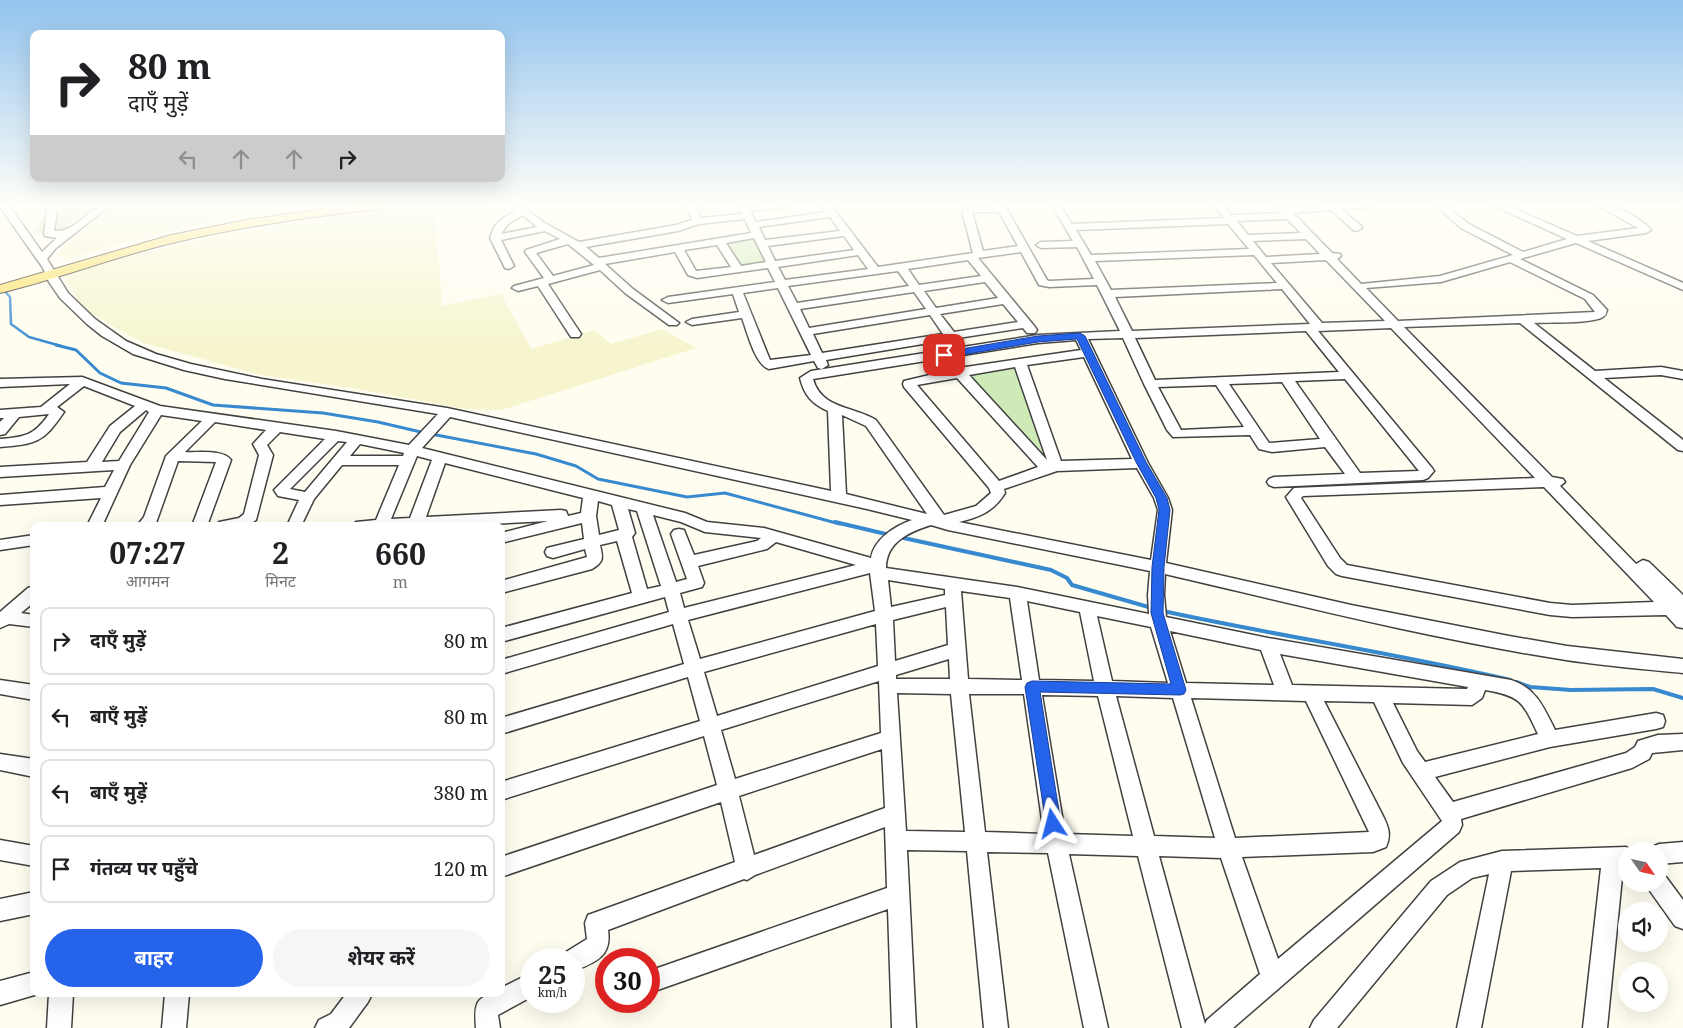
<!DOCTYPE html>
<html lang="hi">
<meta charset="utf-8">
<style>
body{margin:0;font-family:"Noto Serif","Noto Sans Devanagari",serif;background:#f6f6f6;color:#202124;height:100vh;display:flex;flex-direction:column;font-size:19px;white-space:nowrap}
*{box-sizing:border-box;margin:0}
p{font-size:16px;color:#757577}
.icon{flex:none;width:28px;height:28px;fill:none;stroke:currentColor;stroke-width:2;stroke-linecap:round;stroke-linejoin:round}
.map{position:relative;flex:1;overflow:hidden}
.panel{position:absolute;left:30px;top:522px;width:475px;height:475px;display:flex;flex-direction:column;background:#fff;border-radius:10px;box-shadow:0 5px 20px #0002}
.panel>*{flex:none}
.top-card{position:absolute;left:30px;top:30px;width:475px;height:152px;border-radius:10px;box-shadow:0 5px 20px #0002;background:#fff;color:#202124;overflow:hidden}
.needle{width:32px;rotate:124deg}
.tools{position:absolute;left:1618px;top:842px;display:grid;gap:10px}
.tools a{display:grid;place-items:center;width:50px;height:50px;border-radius:50%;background:#fff;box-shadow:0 5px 20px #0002;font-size:25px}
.speed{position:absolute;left:520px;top:948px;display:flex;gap:10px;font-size:25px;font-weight:700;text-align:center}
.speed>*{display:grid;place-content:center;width:65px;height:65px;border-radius:50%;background:#fff;box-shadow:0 5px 20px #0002;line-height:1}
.speed small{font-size:12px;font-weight:400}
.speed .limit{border:8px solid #d22;background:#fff;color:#111}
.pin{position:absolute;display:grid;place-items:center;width:42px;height:42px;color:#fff;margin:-21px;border-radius:10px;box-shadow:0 2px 8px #0006}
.me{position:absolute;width:55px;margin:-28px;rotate:351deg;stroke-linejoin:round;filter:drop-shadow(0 0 4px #0008)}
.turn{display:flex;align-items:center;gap:18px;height:105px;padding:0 15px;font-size:22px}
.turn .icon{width:65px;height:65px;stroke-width:2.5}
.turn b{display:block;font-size:35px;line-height:42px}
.lanes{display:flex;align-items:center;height:48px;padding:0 15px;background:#0003;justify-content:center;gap:25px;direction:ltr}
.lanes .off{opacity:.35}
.eta{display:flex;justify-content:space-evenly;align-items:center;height:85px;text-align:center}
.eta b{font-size:30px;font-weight:700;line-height:35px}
.primary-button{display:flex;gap:10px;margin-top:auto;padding:10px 15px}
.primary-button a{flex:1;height:58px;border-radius:30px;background:#2563eb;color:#fff;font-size:20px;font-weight:700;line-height:58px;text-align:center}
.primary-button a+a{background:#f6f6f6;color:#202124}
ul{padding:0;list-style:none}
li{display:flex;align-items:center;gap:15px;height:68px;margin:0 10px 8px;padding:0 5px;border:2px solid #e0e0e0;border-radius:10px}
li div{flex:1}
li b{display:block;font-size:19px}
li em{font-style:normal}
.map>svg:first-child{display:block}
</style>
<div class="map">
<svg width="1683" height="1028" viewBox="0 0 1683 1028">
<rect width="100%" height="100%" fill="#fffdef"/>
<!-- farmland -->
<path fill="#f6f5ce" d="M115 204H309L168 231 65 259 56 254Z
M435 206 442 306 501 294 531 349 595 330 611 344 662 329 696 348 502 410 465 409 352 388 261 375 144 343 82 309 62 272 201 239 364 211Z"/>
<!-- green -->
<path fill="#ceeab7" d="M52 204H98L58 233 33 232Z
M752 237 767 262 739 266 722 242Z
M1017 364 1051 463 964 373Z"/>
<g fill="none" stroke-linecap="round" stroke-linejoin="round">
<!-- stream-far2 -->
<path stroke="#3789d0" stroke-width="2.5" d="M0 286 10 297 11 324 29 337 61 346"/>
<!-- stream-far1 -->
<path stroke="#3789d0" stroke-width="3" d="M56 345 76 350 100 373 121 383 166 388 213 405 323 413 378 422 425 433
M431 434 536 454 576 466 598 479 687 497 725 493 840 524"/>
<!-- stream -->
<path stroke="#3789d0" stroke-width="4" d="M835 522 890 535
M899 537 1051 570 1067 578 1072 585 1152 608
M1163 611C1278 636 1395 653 1510 680
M1516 682 1530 687 1571 690 1653 689 1683 698"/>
<defs>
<path id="minor" d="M0 204H8L42 252 57 238 45 236 44 234 47 208 51 204H61L57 209 54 231C78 233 89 204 112 204L56 248 47 259 68 293 95 319 126 341 156 354 191 364 262 379 447 408 831 491 828 411C812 404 804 395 800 378L811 371 1038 335 1120 331 1097 285 1049 287 1039 285 1021 252 978 258 1035 327 1037 330 1035 333H1027L1023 328 958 338 960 341 954 345 947 340 826 360 828 365 822 369 818 368 814 361 769 369C755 365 747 331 742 318L692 325 686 322 692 319 739 312 733 294 668 303 662 300 668 297 775 282 768 268 697 278 688 275 675 252 605 264 633 289 679 323 677 325H669L625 293 600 270 548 284 581 334 579 337H571L538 286 518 291 512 288 514 286 544 278 525 252 526 250 560 239 545 231 501 240 514 266 509 269 505 268 490 238C494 223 503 217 517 211L511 204H520L543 222 579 242 676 225 692 220 687 204H695L701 218 742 214 738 204H746L748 206 793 204 788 207 750 211 756 222 826 212 820 204H830L878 267 973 253 962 211 971 206H996V204H1004L1047 280 1049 281 1094 279 1077 247 1041 248 1036 245 1041 242 1073 241 1051 204H1059L1072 224 1224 218 1213 204H1222L1231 215 1282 213 1274 204H1283L1287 208 1343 204H1377L1373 207 1341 209 1361 226 1362 228 1357 231 1353 230 1331 210 1293 213 1332 253 1340 254 1341 256 1337 259 1361 284 1440 276 1513 255 1461 228 1434 204H1443L1469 224 1523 252 1567 239 1494 206 1493 204H1504L1577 236 1638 228 1595 204C1610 202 1642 218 1651 230L1646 233 1588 241 1683 283V290L1576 243 1520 259 1593 295 1607 310C1606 314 1606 315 1603 317 1591 324 1549 322 1534 323L1595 371 1661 367 1683 371V379L1661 375 1604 378 1683 440V451L1678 450 1520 323 1404 327 1552 477 1563 479 1565 482 1560 486 1636 564 1643 560 1649 562 1683 595V628L1677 627 1666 615 1572 617 1550 615 1342 576 1336 574 1328 566 1286 497 1294 488 1535 478 1391 328 1318 331 1432 468 1434 471 1428 478 1423 480 1274 487 1269 485 1267 482 1269 479 1274 477 1345 474 1325 447 1272 452 1259 449 1250 435 1173 437 1167 430 1144 384 1123 338 1088 339 1148 463 1168 498 1172 510 1166 563 1351 605 1509 636 1567 646 1683 659V673C1644 669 1605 666 1566 660 1431 639 1298 605 1165 574L1164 595 1166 617 1268 638 1511 680C1536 688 1544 708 1555 730L1656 713 1663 715 1665 721 1663 727 1656 729 1550 747 1435 777 1453 802 1626 753 1635 747 1638 741 1658 735 1683 734V750L1652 753 1649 759 1632 768 1461 819 1462 825 1459 832 1233 1028H1182L1138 856 1069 854 1108 1028H1084L1048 853 987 852 1008 1028H984L967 851 907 850 916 1028H892L888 909 649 993V971L887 888 885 827 755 875 747 880 744 879 608 930C612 956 596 962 574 971V959H563L566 952 587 939 585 923 588 915 735 862 721 802 501 877V857L717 785 704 736 501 800V782L700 721 688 677 501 734V718L684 664 673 624 501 674V660L669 612 665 597 501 642V628L632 593 617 541 600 545C603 558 604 562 592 569L501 593V581L587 557 585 549 553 558 547 556 545 552 547 548 584 539 582 523 501 543V533L548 521 451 526H354L356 522 376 520 399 465H342L314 499 301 526H287L299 500 278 496 274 490 325 439 280 432 267 445 273 455 256 520 247 526H217L219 522 239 518 244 514 259 455 253 444 266 430 215 422 185 452C198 453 223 449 231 460L207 526H192L216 462 178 461 156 523 153 526H137L144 517 166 456 202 421 161 415 130 465 102 526H87L101 498 0 505V495L105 487 114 470 0 477V467L87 462 110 426 135 406 84 386 57 407 64 412C43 443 36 444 0 447V439C24 437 34 436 49 414L19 417 5 434 0 435V422L4 418H0V410L41 407 70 384 0 387V379L82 377 160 406 336 431 409 445 438 414 225 379 184 370 133 354 102 336 87 324 60 298 49 282 43 268 0 207ZM972 212H999L1018 246 983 251ZM523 215 537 227 501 234 508 224ZM830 217 840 231 765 240 759 227ZM745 219 751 233 599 258 586 247 678 231 699 224ZM1287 219 1301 233 1248 235 1237 221ZM1228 224 1249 249 1091 255 1076 230ZM844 236 854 250 775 261 768 246ZM754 238 766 262 741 266 726 243ZM1306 239 1320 254 1266 257 1253 241ZM568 244 594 265 553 276 536 253ZM717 245 731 267 696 271 684 250ZM858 255 868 269 785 280 778 267ZM1254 255 1277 283 1111 290 1095 261ZM968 260 981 276 919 285 908 269ZM1326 260 1385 321 1322 323 1271 263ZM1510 262 1585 299 1595 312 1398 321 1366 288 1441 282ZM898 271 909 286 797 303 788 286ZM985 282 998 298 936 308 924 291ZM778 288 811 355 770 360 743 293ZM1282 289 1310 324 1132 331 1115 297ZM914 292 926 309 809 328 800 309ZM1003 304 1018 322 954 332 940 314ZM930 315 943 334 822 353 813 334ZM1306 331 1339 372 1155 380 1135 338ZM1076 340 1081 350 959 368 904 381 903 384 904 387 989 488 991 493 976 506 944 515 876 420C853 406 821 409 813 379L1038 343ZM1084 357 1132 459 1061 461 1027 365ZM1015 367 1047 460 969 375ZM957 378 1038 467 999 481 917 385ZM1345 379 1419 471 1360 473 1295 381ZM1282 382 1320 439 1269 443 1229 384ZM1216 385 1244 427 1181 430 1158 387ZM146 410 149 412 119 461 102 462 120 432ZM842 415 866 426 927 514 846 494ZM450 417 867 509 912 520C895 526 874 539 871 558L764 528 707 522 685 513 422 448ZM338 441 347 442 305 492 290 489ZM360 444 404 453 403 456H350ZM417 456 432 460 410 518 391 519ZM445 463 583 498 581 513 568 516 566 511 561 510 426 517ZM1137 468 1154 498 1158 510 1151 560 959 522C980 517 994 511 1005 493L1004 489 1057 471ZM1544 487 1654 602 1572 605 1550 603 1347 565 1340 558 1301 498 1303 496ZM598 501 612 505 619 530 599 535 596 516ZM628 509 637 511 661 586 647 589 632 537 635 533ZM653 515 681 522 705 532 761 538 757 541 694 555 684 530 679 529 674 530 671 534 687 579 676 582ZM931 525 948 530 1150 571 1148 595 1149 614 1017 587 886 568C886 542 909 532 931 525ZM776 542 856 565 684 608 680 593 702 587 704 583 698 566 767 549ZM870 573 875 611 700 659 688 620ZM888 580 945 589V595L891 607ZM961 591 1010 598 1022 680 968 679ZM1027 601 1080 612 1094 681 1039 680ZM946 607 948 645 895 661 893 620ZM1097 616 1151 627 1168 683 1112 681ZM876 624 878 666 717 716 704 672ZM1170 631 1261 650 1274 685 1186 683ZM1280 654 1468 687 1467 689 1292 685ZM949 659 950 679H896V675ZM879 681 881 733 735 779 721 730ZM1485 690C1521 696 1523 702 1538 734L1425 762 1417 751 1393 703 1472 705 1482 698ZM897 693 951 694 965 832 906 831ZM969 694H1024L1044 834 985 832ZM1042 695 1098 696 1133 836 1065 834ZM1116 696 1173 698 1215 838 1154 836ZM1191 698 1306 701 1369 832 1235 838ZM1324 701 1374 702 1403 763 1442 821 1278 959 1242 857 1373 852 1386 847C1391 835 1389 829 1384 818ZM882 749 885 808 754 855 739 796ZM1159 856 1221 858 1260 974 1207 1020 1205 1024Z
M34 535V545L0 550V540Z
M34 586V602L21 613 34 615V627L9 624 0 628V612L28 588Z
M0 680 34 685V700L0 694Z
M0 754 34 759V777L0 770Z
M0 840 34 846V866L0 860Z
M1683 842V862L1659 864V851H1650L1652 847 1659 844Z
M1626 847 1634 851H1626V867H1623L1607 1028H1583L1601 868 1511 871 1481 1028H1457L1489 874 1472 878 1447 895 1337 1028H1310L1314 1020 1431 881 1460 862 1502 851Z
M1659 874 1666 877 1683 900V929L1675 926 1650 891 1647 884H1659Z
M34 892V914L0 921V899Z
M34 972V994H38L0 1005V981Z
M531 973V997L498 1015 500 1028H476C474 1005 475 994 501 994V988Z
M49 994H73L71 1028H47Z
M165 994H189L186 1028H162Z
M346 994H372L368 1002 349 1028H315L319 1020 331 1014Z"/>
<path id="major" d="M359 204H393L387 208C315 216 243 226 172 243 114 257 58 279 0 293V285L171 235 252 219Z"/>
</defs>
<!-- minor casing -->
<use href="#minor" stroke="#414141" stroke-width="3"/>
<!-- major casing -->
<use href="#major" stroke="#1f1f1f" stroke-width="2"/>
<!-- minor -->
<use href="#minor" fill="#fff" fill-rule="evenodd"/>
<!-- major -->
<use href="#major" fill="#fbe062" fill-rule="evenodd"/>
<defs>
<path id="rail" d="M1679 204 1683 205"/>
</defs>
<!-- rail casing -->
<use href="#rail" stroke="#c22522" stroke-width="4"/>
<!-- rail -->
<use href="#rail" stroke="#fff" stroke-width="2.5" stroke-dasharray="7" stroke-linecap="butt"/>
</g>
<!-- sky -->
<linearGradient id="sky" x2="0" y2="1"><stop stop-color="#92c3ee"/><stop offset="0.59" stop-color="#fffef8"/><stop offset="1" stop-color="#fffef8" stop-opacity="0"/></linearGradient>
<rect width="1683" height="347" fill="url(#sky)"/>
<!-- route -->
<path fill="#2563eb" stroke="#184099" d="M1080 333 1085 336 1146 462 1167 498 1170 510 1164 567 1163 613 1186 690 1184 694 1180 695 1040 692 1061 824 1059 829 1053 831 1048 829 1046 824 1025 687 1027 683 1032 681 1171 684 1151 613 1152 567 1159 510 1156 498 1136 462 1077 339 1038 342 944 358 939 355 944 352 1038 336Z"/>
</svg>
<div class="tools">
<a><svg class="needle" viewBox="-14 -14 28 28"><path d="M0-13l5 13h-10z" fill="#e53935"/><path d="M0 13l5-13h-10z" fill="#757577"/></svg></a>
<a><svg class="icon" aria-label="sound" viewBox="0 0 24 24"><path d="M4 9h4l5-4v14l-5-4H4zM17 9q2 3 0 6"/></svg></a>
<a><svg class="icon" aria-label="search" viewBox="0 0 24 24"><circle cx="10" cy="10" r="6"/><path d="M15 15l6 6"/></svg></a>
</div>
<div class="speed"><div>25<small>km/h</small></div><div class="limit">30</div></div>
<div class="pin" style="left:944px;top:355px;background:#d93025"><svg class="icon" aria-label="arrive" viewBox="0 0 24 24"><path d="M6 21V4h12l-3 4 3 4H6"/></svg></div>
<svg class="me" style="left:1053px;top:824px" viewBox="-20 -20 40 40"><path d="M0-17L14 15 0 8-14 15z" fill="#2563eb" stroke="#fff" stroke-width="4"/></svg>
<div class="top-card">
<div class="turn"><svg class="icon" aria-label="right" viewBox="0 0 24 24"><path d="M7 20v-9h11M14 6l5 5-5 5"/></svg><div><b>80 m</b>दाएँ मुड़ें</div></div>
<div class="lanes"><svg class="icon off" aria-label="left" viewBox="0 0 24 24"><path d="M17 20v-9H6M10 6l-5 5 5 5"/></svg><svg class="icon off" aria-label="ahead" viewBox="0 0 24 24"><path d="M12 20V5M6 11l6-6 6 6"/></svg><svg class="icon off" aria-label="ahead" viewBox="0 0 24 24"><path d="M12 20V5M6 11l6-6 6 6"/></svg><svg class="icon" aria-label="right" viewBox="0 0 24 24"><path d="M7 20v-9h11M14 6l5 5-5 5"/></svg></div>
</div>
<section class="panel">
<div class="eta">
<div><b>07:27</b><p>आगमन</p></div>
<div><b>2</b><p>मिनट</p></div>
<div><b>660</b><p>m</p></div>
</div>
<ul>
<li><svg class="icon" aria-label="right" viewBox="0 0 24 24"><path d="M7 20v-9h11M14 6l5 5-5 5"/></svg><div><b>दाएँ मुड़ें</b></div><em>80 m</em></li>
<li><svg class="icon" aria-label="left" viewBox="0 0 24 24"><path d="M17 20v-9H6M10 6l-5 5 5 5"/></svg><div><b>बाएँ मुड़ें</b></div><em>80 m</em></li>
<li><svg class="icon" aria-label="left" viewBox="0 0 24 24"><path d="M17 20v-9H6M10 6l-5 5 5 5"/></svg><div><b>बाएँ मुड़ें</b></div><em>380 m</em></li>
<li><svg class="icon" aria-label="arrive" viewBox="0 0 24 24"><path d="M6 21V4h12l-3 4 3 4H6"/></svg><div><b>गंतव्य पर पहुँचे</b></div><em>120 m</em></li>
</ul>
<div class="primary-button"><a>बाहर</a><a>शेयर करें</a></div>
</section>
</div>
